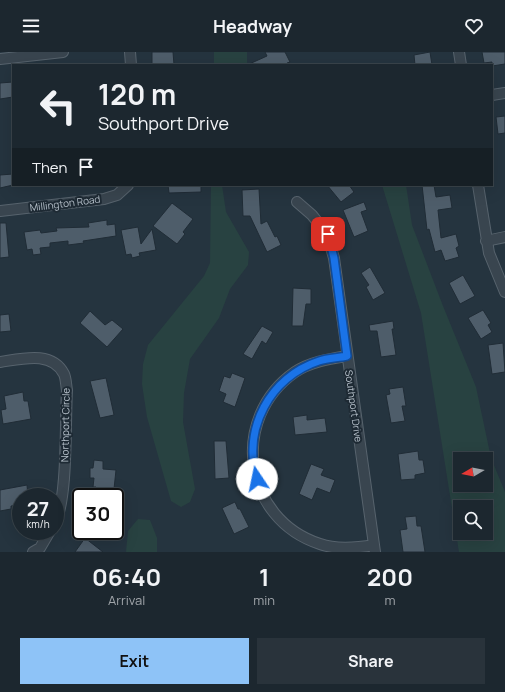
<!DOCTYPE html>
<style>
body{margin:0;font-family:Manrope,sans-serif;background:#29333b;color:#f1f3f6;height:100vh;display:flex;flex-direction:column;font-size:15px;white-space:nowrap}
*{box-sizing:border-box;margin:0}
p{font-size:13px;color:#a0a5aa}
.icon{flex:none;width:22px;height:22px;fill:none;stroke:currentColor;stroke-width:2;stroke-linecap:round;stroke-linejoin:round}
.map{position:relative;height:500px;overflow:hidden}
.side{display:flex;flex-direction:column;background:#1c272f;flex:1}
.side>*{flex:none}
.guide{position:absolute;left:12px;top:12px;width:481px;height:122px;border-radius:0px;box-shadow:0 4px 16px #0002,0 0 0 1px #3a444b;background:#1c272f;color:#f1f3f6;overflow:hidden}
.needle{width:26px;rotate:260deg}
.controls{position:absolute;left:453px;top:400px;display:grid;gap:8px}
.controls a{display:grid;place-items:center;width:40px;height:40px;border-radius:0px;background:#1c272f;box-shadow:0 4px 16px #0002,0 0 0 1px #3a444b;font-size:20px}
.speed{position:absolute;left:12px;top:436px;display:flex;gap:8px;font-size:20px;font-weight:700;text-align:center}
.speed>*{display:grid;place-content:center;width:52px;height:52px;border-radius:50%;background:#1c272f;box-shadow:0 4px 16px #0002,0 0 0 1px #3a444b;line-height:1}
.speed small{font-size:10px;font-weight:400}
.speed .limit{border:2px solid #111;border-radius:6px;background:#fff;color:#111}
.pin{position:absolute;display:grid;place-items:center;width:34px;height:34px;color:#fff;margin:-17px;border-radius:8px;box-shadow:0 2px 6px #0006}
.me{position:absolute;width:44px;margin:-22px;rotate:349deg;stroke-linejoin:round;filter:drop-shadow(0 0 3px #0008)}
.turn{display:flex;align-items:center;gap:14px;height:84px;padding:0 20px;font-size:18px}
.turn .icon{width:52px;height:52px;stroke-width:2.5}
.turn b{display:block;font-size:28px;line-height:34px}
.then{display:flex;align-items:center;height:38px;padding:0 20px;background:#0003;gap:8px;font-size:15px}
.eta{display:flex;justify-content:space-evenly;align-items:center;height:68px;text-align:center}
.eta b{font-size:24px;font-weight:700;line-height:28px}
.primary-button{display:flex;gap:8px;margin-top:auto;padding:8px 20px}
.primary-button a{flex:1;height:46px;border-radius:0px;background:#8ec3f7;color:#111;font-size:16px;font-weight:700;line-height:46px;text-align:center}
.primary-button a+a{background:#29333b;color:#f1f3f6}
header{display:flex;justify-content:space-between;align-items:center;height:52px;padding:0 20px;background:#1c272f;font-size:18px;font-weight:700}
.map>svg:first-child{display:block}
</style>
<header><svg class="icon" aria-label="menu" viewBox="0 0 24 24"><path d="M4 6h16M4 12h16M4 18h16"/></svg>Headway<svg class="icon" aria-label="heart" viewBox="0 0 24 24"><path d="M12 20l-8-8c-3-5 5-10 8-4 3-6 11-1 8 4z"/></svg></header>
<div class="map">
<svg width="505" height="500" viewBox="0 0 505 500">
<rect width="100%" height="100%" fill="#25343f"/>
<!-- green -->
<path fill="#284241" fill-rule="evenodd" d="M214 0H247V13H214Z
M211 133H222L226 160 249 200 248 213 230 237 219 266 190 307 184 341 183 370 195 437 190 450 181 455 171 449 147 365 142 332 143 312 148 293 204 224 210 211Z
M382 133H406L412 173 443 254 476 335 491 406 505 440V500H459L421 261ZM460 407H486V433H460ZM460 455H486V481H460Z
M138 467 150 468 157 486V500H126L128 479Z"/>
<!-- building -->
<path fill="#4e5d6a" stroke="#202c36" d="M152 0H173L174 13H152Z
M265 0H285L290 10 287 11 288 13H247L267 4Z
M430 0 432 13H415L414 3Z
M482 0H505V12L492 14V10L484 11Z
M13 30V45L0 47V31Z
M505 64V81L498 82 496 65Z
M13 122V133L0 136V123Z
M168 133H201V140L169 141Z
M327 133H349L354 140 341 150Z
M422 133H434L436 145 450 143 452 156 438 158 441 186 456 182 459 194 456 196 459 205 445 209 441 198 435 200 429 177 427 178Z
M259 137 261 172 267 169 275 185 277 184 281 193 267 200 250 164H243L242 138Z
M364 150 367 158 361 160 368 179 354 185 343 158Z
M172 151 193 167 183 180 185 182 177 192 153 174Z
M107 168V173L115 172 116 184 83 189 84 191 68 193V189L50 191V195L40 196 41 202 33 203 32 197 27 198 24 180 40 178 41 181 57 179 56 176 89 175 88 171Z
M0 171H6L9 205 0 206Z
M138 175 141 192 152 177 156 198 139 201 140 204 132 206 131 202 126 203 121 178Z
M370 215 385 241 373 248 366 235 369 233 361 221Z
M463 223 475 244 460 252 449 231Z
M293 236 311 237V252H306L303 274H292Z
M483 258 491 271 488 273 492 280 481 287 468 266Z
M90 259 105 273 112 268 123 277 107 295 80 271Z
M9 262 11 279 0 280V263Z
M393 269 394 277H392L396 303 381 305 377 279H370L369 273Z
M262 274 273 280 266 292 262 289 252 307 243 302Z
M503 291 505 320 492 322 488 293Z
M232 321 245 326 235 355 223 350 226 342 219 339 224 324 230 326Z
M106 326 114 363 100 366 90 329Z
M403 335 406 354H402L405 369 391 371 386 343 390 342 389 337Z
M23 340 24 349H28L31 367 3 372 1 358 6 357 4 344Z
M307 363V368L325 366 327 380 295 383 293 365Z
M214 389H226L229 426 215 427Z
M418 399 419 408H423L425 421 415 423V427L401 428 398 402Z
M94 408 103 409V417L116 418 114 437 108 436V445H95L96 435H93L94 426H90V416H93Z
M311 412 324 417 321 423 335 428 330 441 317 436 312 448 299 442Z
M27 433 28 445H21V453L11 454V457L0 459V438Z
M235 450 238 457H240L249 475 234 482 222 456Z
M416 464 417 474H421L425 500H403L400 478 407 477 405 465Z
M85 486 103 500H75Z"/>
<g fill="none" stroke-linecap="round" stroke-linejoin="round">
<defs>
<path id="minor" d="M130 0 131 13
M459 0 461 13
M0 7 63 0
M492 43 505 41
M478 133 489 201 505 240
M297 150 312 163 327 182 334 206 375 500
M0 159 104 147 117 143 128 133
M486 189 505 185
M347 304C329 307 310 310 295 320 229 366 243 467 320 492 337 498 356 496 374 493
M0 310C21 307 52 298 64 322 66 326 66 333 67 338 65 367 68 448 55 470
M33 500 40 496 50 479"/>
</defs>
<!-- minor casing -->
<use href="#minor" stroke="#57636d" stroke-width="12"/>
<!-- minor -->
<use href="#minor" stroke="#39454f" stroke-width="10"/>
</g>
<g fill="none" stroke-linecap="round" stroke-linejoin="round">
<defs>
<path id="route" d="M257 427C242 377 270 325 319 309 328 306 338 306 347 304L334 206 328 182"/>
</defs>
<!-- route casing -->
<use href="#route" stroke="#114b97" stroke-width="10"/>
<!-- route -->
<use href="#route" stroke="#1a73e8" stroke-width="7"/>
</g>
<g text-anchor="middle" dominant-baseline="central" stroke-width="4" stroke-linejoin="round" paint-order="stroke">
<!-- street labels -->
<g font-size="10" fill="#b6c0ca" stroke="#1e2a34">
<text transform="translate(65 151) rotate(-7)">Millington Road</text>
<text transform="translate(354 354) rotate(82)">Southport Drive</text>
<text transform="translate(65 373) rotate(-89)">Northport Circle</text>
</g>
</g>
</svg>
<div class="controls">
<a><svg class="needle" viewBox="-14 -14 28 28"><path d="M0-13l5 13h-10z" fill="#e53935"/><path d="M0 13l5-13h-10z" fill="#a0a5aa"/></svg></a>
<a><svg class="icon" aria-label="search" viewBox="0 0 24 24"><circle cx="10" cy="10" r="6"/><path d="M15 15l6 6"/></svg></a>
</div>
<div class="speed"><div>27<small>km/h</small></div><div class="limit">30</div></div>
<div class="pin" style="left:328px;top:182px;background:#d93025"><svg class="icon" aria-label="arrive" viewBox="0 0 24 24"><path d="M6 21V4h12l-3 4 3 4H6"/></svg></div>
<svg class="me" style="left:257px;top:427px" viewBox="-20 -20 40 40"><circle r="19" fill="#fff"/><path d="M0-13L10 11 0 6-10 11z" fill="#1a73e8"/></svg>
<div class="guide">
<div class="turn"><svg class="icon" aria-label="left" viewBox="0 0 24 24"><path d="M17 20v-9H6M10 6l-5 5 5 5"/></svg><div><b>120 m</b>Southport Drive</div></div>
<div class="then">Then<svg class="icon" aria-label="arrive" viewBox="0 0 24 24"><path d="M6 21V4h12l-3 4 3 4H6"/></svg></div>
</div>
</div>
<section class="side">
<div class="eta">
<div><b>06:40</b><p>Arrival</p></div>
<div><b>1</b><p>min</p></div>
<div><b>200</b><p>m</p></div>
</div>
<div class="primary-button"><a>Exit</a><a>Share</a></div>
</section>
